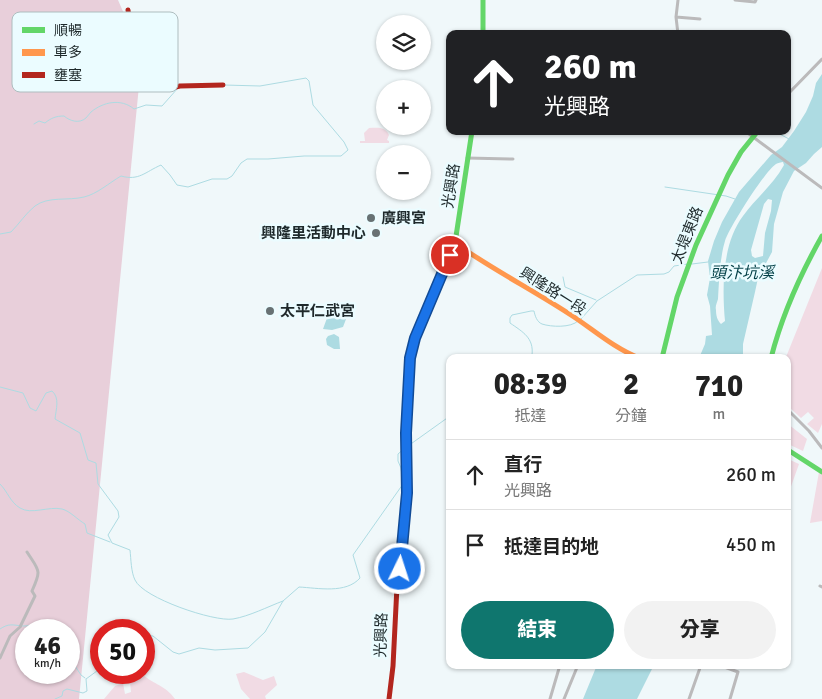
<!DOCTYPE html>
<html lang="zh-TW">
<meta charset="utf-8">
<style>
body{margin:0;font-family:Signika,"Noto Sans TC",sans-serif;background:#f2f2f2;color:#222;height:100vh;display:flex;flex-direction:column;font-size:19px;white-space:nowrap}
*{box-sizing:border-box;margin:0}
p{font-size:16px;color:#767676}
.icon{flex:none;width:28px;height:28px;fill:none;stroke:currentColor;stroke-width:2;stroke-linecap:round;stroke-linejoin:round}
.map{position:relative;flex:1;overflow:hidden}
.details{position:absolute;left:446px;top:354px;width:345px;height:315px;display:flex;flex-direction:column;background:#fff;border-radius:10px;box-shadow:0 1px 4px #0004}
.details>*{flex:none}
.top-card{position:absolute;left:446px;top:30px;width:345px;height:105px;border-radius:10px;box-shadow:0 1px 4px #0004;background:#202124;color:#fff;overflow:hidden}
.controls{position:absolute;left:376px;top:15px;display:grid;gap:10px}
.controls a{display:grid;place-items:center;width:55px;height:55px;border-radius:50%;background:#fff;box-shadow:0 1px 4px #0004;font-size:25px}
.speed{position:absolute;left:15px;top:619px;display:flex;gap:10px;font-size:25px;font-weight:700;text-align:center}
.speed>*{display:grid;place-content:center;width:65px;height:65px;border-radius:50%;background:#fff;box-shadow:0 1px 4px #0004;line-height:1}
.speed small{font-size:12px;font-weight:400}
.speed .limit{border:8px solid #d22;background:#fff;color:#111}
.pin{position:absolute;display:grid;place-items:center;width:42px;height:42px;color:#fff;margin:-21px;border:2px solid #fff;border-radius:50%;box-shadow:0 1px 5px #0007}
.me{position:absolute;width:55px;margin:-28px;rotate:4deg;stroke-linejoin:round;filter:drop-shadow(0 0 4px #0008)}
.turn{display:flex;align-items:center;gap:18px;height:105px;padding:0 15px;font-size:22px}
.turn .icon{width:65px;height:65px;stroke-width:2.5}
.turn b{display:block;font-size:35px;line-height:42px}
.eta{display:flex;justify-content:space-evenly;align-items:center;height:85px;text-align:center}
.eta b{font-size:30px;font-weight:800;line-height:35px}
.primary-button{display:flex;gap:10px;margin-top:auto;padding:10px 15px}
.primary-button a{flex:1;height:58px;border-radius:30px;background:#0f766e;color:#fff;font-size:20px;font-weight:800;line-height:58px;text-align:center}
.primary-button a+a{background:#f2f2f2;color:#222}
ul{padding:0;list-style:none}
li{display:flex;align-items:center;gap:15px;height:70px;padding:0 15px;border-top:1px solid #e0e0e0}
li div{flex:1}
li b{display:block;font-size:19px}
li em{font-style:normal}
.map>svg:first-child{display:block}
</style>
<div class="map">
<svg width="822" height="699" viewBox="0 0 822 699">
<rect width="100%" height="100%" fill="#f0f8fa"/>
<!-- green -->
<path fill="#f1dbe4" d="M369 128C377 128 385 126 389 135L387 140 389 141V143H360V141H365L364 133Z
M822 268V424L818 433 807 424 814 418 808 412 801 418 788 406V358L786 357Z
M788 424 807 439 803 451 788 444Z
M788 459 799 464 788 495Z
M819 472 822 474V521L810 523Z
M244 672 263 680 274 676 277 685 265 696 266 699H250L241 689 236 674Z
M143 675C155 685 165 685 175 699H104L115 686 123 683 125 694 131 692 130 682 136 680Z"/>
<!-- forest -->
<path fill="#e8cfda" fill-rule="evenodd" d="M0 0H118L142 55 79 699H0ZM26 630H69V672H26Z"/>
<!-- water -->
<path fill="#addbe2" fill-rule="evenodd" d="M822 74V147L814 154 806 163 794 171 783 192 774 224 772 252 758 278 755 292 743 344V357L699 358 705 344 706 336 712 335 710 306 707 295 710 278 708 261 714 241 722 222 739 192 771 155 782 147 794 131 806 112 813 96 816 83ZM783 162 784 165C773 185 756 198 743 216 722 244 722 288 725 321L721 324C717 320 716 315 716 310 715 306 717 303 718 299 719 282 720 257 725 241 729 228 765 171 776 164 778 163 781 162 783 162ZM768 199 772 200 771 211 765 233 763 256 755 258 752 256 751 250 764 204Z
M331 307 339 308 348 314 343 327 332 330 323 329Z
M334 334 339 337 340 349H334L327 345 326 339 328 336Z
M597 665H636L637 667 641 665H654L637 699H583Z"/>
<g fill="none" stroke-linecap="round" stroke-linejoin="round">
<!-- stream -->
<path stroke="#addbe2" stroke-width="1" d="M34 124 39 121 45 123C51 118 56 116 64 116 70 121 79 124 86 118 88 116 89 114 91 112 103 102 121 98 134 109L146 105 162 106 178 88
M774 131 789 139
M665 187 726 196 735 199
M0 234 11 232C19 224 26 213 35 206 48 196 68 201 84 197 97 194 109 183 121 176 139 181 145 172 161 165L170 175 177 185 188 187 212 179H227L232 176 241 163 247 159H268L304 156H341L348 150 344 142 313 105 309 81 306 78 260 86 224 85
M692 264 708 262
M563 277 565 287 596 300
M581 319 597 301 637 275 664 274 669 272 674 266 688 264
M507 358 508 356 532 355C534 338 523 332 510 323V318L512 315 531 311H534C535 316 537 322 542 324 551 327 571 328 578 321
M0 387 23 393 30 408 36 411 46 393 52 391C60 398 56 409 55 419L80 433 88 460 96 463 98 484 118 511 119 517 108 535 112 543 130 550C131 559 131 572 135 580 143 598 214 622 233 619 250 616 267 607 283 601
M408 446 450 416
M0 484C8 492 10 502 20 508 31 515 49 506 62 509 70 511 78 520 85 524L87 533 110 542
M0 629C9 623 12 625 23 626 29 626 34 625 40 624L44 630
M144 635 153 636 173 652 179 654 199 648 215 650 248 648 265 632 283 601 299 587C318 588 346 594 360 578L353 555 403 484 401 468 398 461V454L405 448
M69 657 81 675 85 678
M55 699 62 696 63 691 67 689 83 693 87 691 86 679 101 668"/>
<!-- street -->
<path stroke="#bbbabb" stroke-width="3" d="M678 0 676 17 678 34
M735 0 755 2 756 0
M676 17 700 19
M641 34H643
M151 70 155 53
M788 94 822 59
M745 131 822 188
M467 158 513 159
M788 410 809 431 822 448
M820 586 822 587
M0 658 10 636 20 627 35 596 32 591C42 569 39 571 27 552
M719 665 738 672 730 699
M550 699 560 665
M564 699 578 665
M689 699 701 665"/>
<!-- fast -->
<path stroke="#63d668" stroke-width="5" d="M483 0V34
M662 358 677 297 696 245 728 175 741 152 758 131
M771 358C782 315 800 275 822 236
M788 450 822 472
M397 586 407 493 406 421 410 358 415 338 455 243 472 131"/>
<!-- slow -->
<path stroke="#ff974d" stroke-width="5" d="M455 243C493 270 535 291 574 317 595 331 614 348 639 358"/>
<!-- jam -->
<path stroke="#b3261e" stroke-width="5" d="M128 10 135 58 148 70H151L161 87 167 89 180 86 223 85
M389 699 393 666 397 586"/>
</g>
<g fill="none" stroke-linecap="round" stroke-linejoin="round">
<defs>
<path id="route" d="M400 569 407 493 406 433 410 358 415 338 450 255"/>
</defs>
<!-- route casing -->
<use href="#route" stroke="#114b97" stroke-width="12"/>
<!-- route -->
<use href="#route" stroke="#1a73e8" stroke-width="9"/>
</g>
<!-- markers -->
<g fill="#687173" stroke="#ebfcff" stroke-width="2">
<circle cx="371" cy="218" r="5"/>
<circle cx="376" cy="233" r="5"/>
<circle cx="270" cy="311" r="5"/>
</g>
<g text-anchor="middle" dominant-baseline="central" stroke-width="5" stroke-linejoin="round" paint-order="stroke">
<!-- street labels -->
<g font-size="15" fill="#1e292b" stroke="#ebfcff">
<text transform="translate(451 186) rotate(-81)">光興路</text>
<text transform="translate(687 235) rotate(-68)">太堤東路</text>
<text transform="translate(553 291) rotate(32)">興隆路一段</text>
<text transform="translate(381 635) rotate(-88)">光興路</text>
</g>
<!-- poi labels -->
<g font-size="15" font-weight="bold" fill="#1e292b" stroke="#ebfcff" text-anchor="start">
<text x="381" y="218">廣興宮</text>
<text x="366" y="233" text-anchor="end">興隆里活動中心</text>
<text x="280" y="311">太平仁武宮</text>
</g>
<!-- water labels -->
<g font-size="16" font-style="italic" fill="#023f46" stroke="#ebfcff">
<text x="742" y="273">頭汴坑溪</text>
</g>
</g>
<!-- legend -->
<rect x="12" y="12" width="166" height="80" rx="8" fill="#ebfcff" stroke="#aebdbf" stroke-width="1"/>
<rect x="22" y="27" width="23" height="6" fill="#63d668"/>
<rect x="22" y="49" width="23" height="7" fill="#ff974d"/>
<rect x="22" y="72" width="23" height="6" fill="#b3261e"/>
<g font-size="14" fill="#1e292b">
<text x="54" y="35">順暢</text>
<text x="54" y="57">車多</text>
<text x="54" y="80">壅塞</text>
</g>
</svg>
<div class="controls">
<a><svg class="icon" aria-label="layers" viewBox="0 0 24 24"><path d="M12 4l9 5-9 5-9-5zM3 14l9 5 9-5"/></svg></a>
<a>+</a>
<a>−</a>
</div>
<div class="speed"><div>46<small>km/h</small></div><div class="limit">50</div></div>
<div class="pin" style="left:450px;top:255px;background:#d93025"><svg class="icon" aria-label="arrive" viewBox="0 0 24 24"><path d="M6 21V4h12l-3 4 3 4H6"/></svg></div>
<svg class="me" style="left:400px;top:569px" viewBox="-20 -20 40 40"><circle r="17" fill="#1a73e8" stroke="#fff" stroke-width="3"/><path d="M0-11L8 9 0 5-8 9z" fill="#fff"/></svg>
<div class="top-card">
<div class="turn"><svg class="icon" aria-label="ahead" viewBox="0 0 24 24"><path d="M12 20V5M6 11l6-6 6 6"/></svg><div><b>260 m</b>光興路</div></div>
</div>
<section class="details">
<div class="eta">
<div><b>08:39</b><p>抵達</p></div>
<div><b>2</b><p>分鐘</p></div>
<div><b>710</b><p>m</p></div>
</div>
<ul>
<li><svg class="icon" aria-label="ahead" viewBox="0 0 24 24"><path d="M12 20V5M6 11l6-6 6 6"/></svg><div><b>直行</b><p>光興路</p></div><em>260 m</em></li>
<li><svg class="icon" aria-label="arrive" viewBox="0 0 24 24"><path d="M6 21V4h12l-3 4 3 4H6"/></svg><div><b>抵達目的地</b></div><em>450 m</em></li>
</ul>
<div class="primary-button"><a>結束</a><a>分享</a></div>
</section>
</div>
